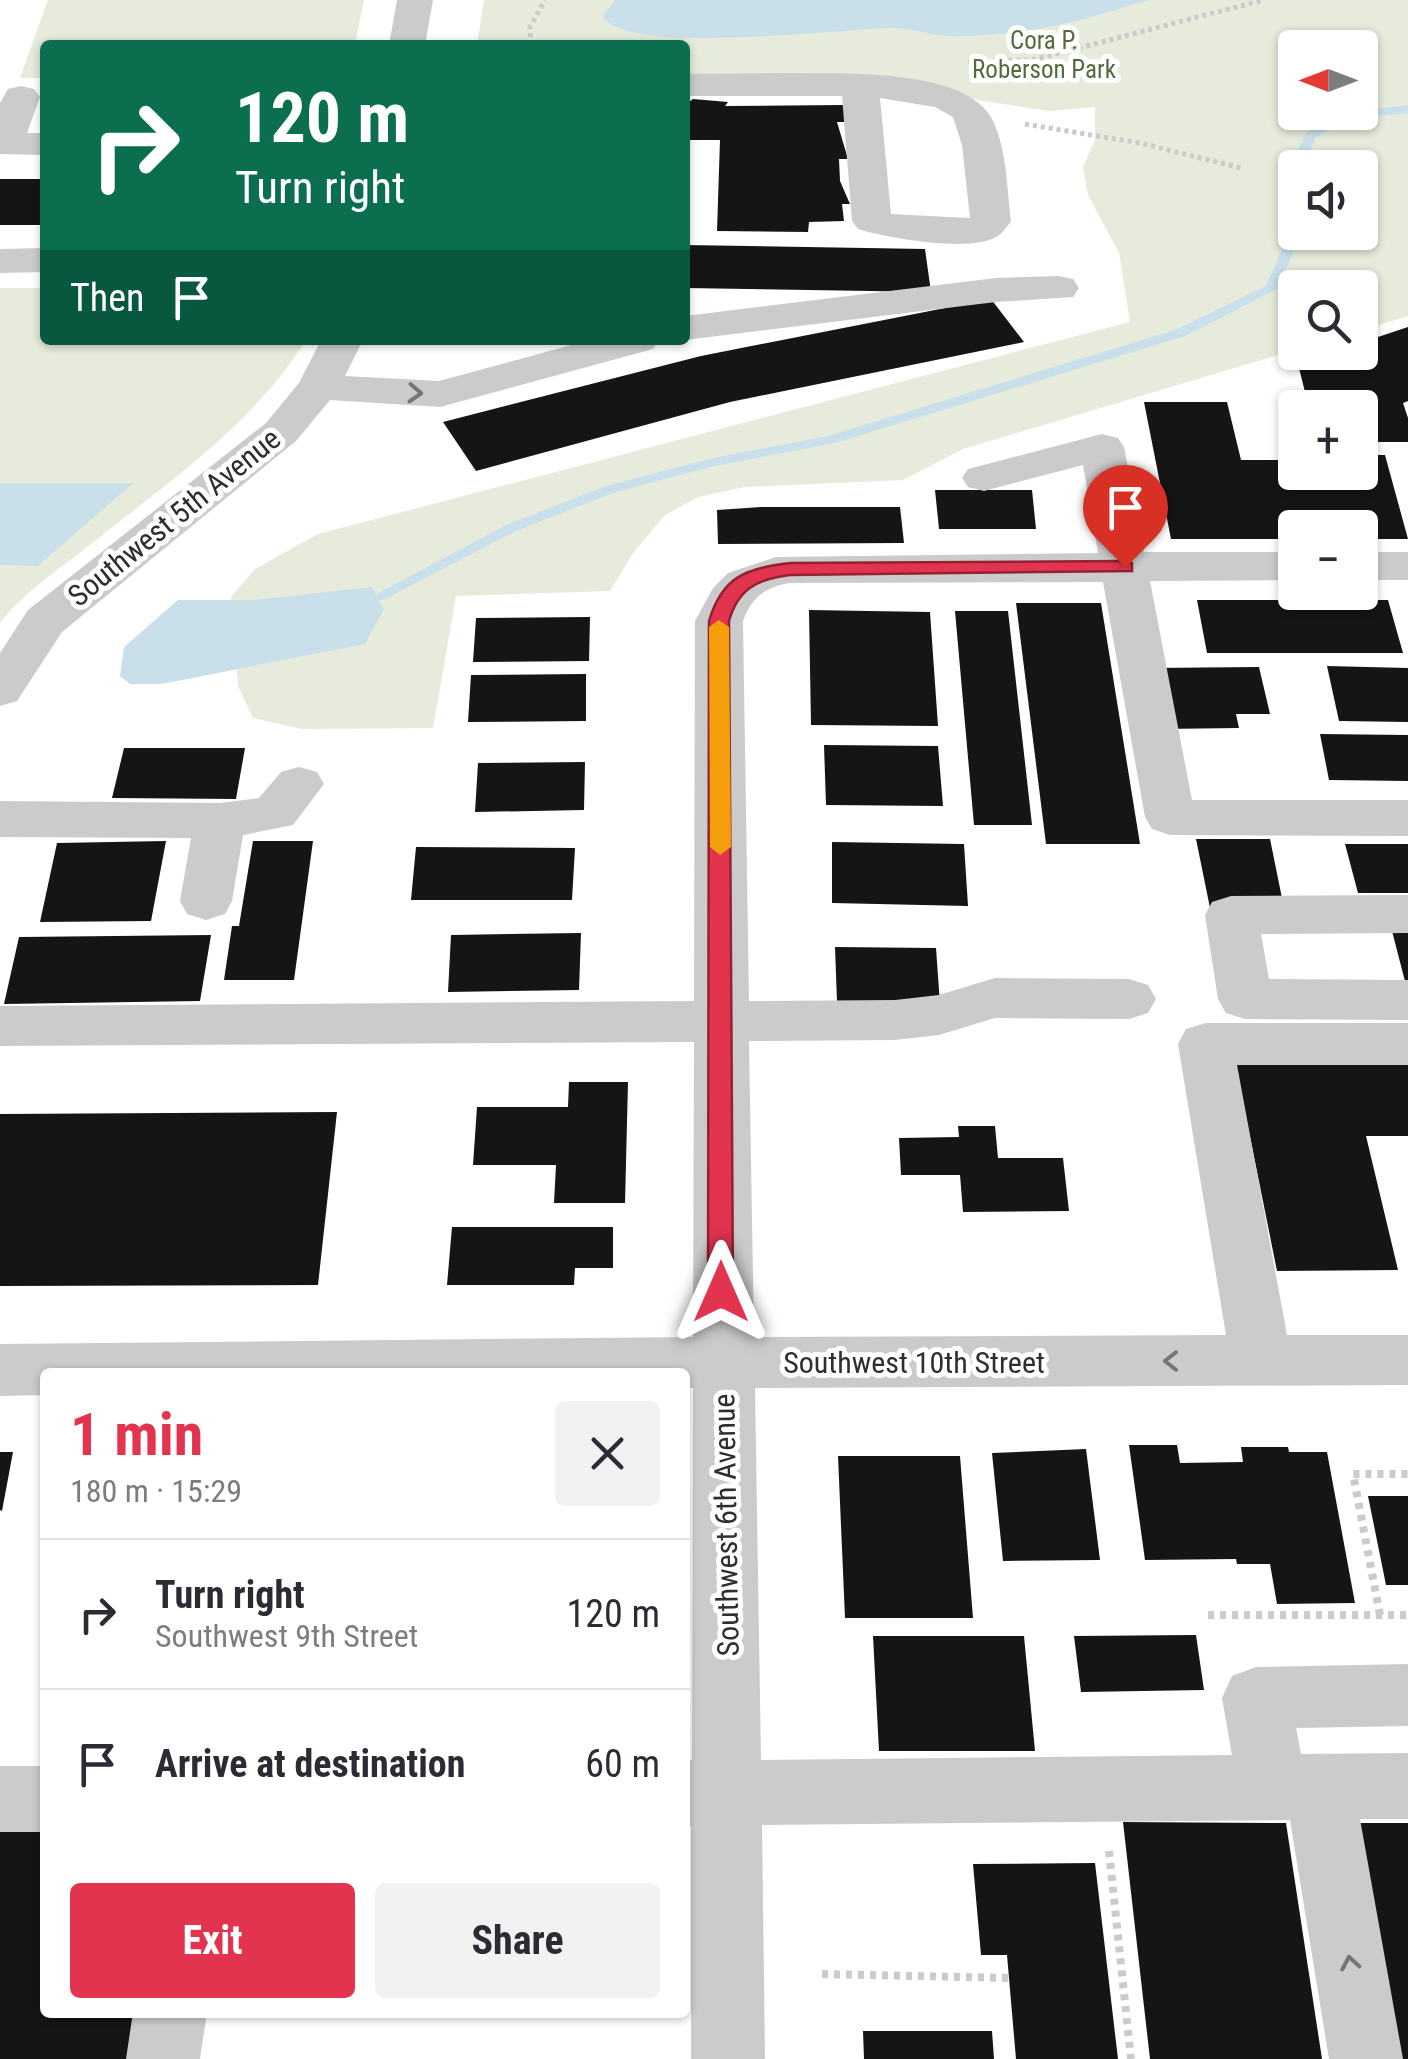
<!DOCTYPE html>
<meta charset="utf-8">
<style>
body{margin:0;font-family:"Roboto Condensed",sans-serif;background:#f2f2f3;color:#2b2b33;height:100vh;display:flex;flex-direction:column;font-size:38px;white-space:nowrap}
*{box-sizing:border-box;margin:0}
p{font-size:32px;color:#7c7c81}
.icon{flex:none;width:55px;height:55px;fill:none;stroke:currentColor;stroke-width:2;stroke-linecap:round;stroke-linejoin:round}
.map{position:relative;flex:1;overflow:hidden}
.panel{position:absolute;left:40px;top:1368px;width:650px;height:650px;display:flex;flex-direction:column;background:#fff;border-radius:10px;box-shadow:0 2px 8px #0004}
.panel>*{flex:none}
.guide{position:absolute;left:40px;top:40px;width:650px;height:305px;border-radius:10px;box-shadow:0 2px 8px #0004;background:#0b6e4f;color:#fff;overflow:hidden}
.needle{width:65px;rotate:270deg}
.fabs{position:absolute;left:1278px;top:30px;display:grid;gap:20px}
.fabs a{display:grid;place-items:center;width:100px;height:100px;border-radius:10px;background:#fff;box-shadow:0 2px 8px #0004;font-size:50px}
.pin{position:absolute;display:grid;place-items:center;width:85px;height:85px;color:#fff;margin:-102px -42px;border-radius:50% 50% 50% 0;rotate:-45deg;box-shadow:0 0 10px #0007}
.pin .icon{rotate:45deg}
.me{position:absolute;width:110px;margin:-55px;rotate:0deg;stroke-linejoin:round;filter:drop-shadow(0 0 8px #0008)}
.turn{display:flex;align-items:center;gap:35px;height:210px;padding:0 30px;font-size:45px}
.turn .icon{width:130px;height:130px;stroke-width:2.5}
.turn b{display:block;font-size:70px;line-height:85px}
.then{display:flex;align-items:center;height:95px;padding:0 30px;background:#0003;gap:20px;font-size:38px}
.round{display:grid;place-items:center;flex:none;width:105px;height:105px;border-radius:10px;background:#f2f2f3}
.summary{display:flex;align-items:center;justify-content:space-between;height:170px;padding:0 30px}
h1{font-size:60px;font-weight:700;line-height:75px;color:#e2344e}
.cta{display:flex;gap:20px;margin-top:auto;padding:20px 30px}
.cta a{flex:1;height:115px;border-radius:10px;background:#e2344e;color:#fff;font-size:40px;font-weight:700;line-height:115px;text-align:center}
.cta a+a{background:#f2f2f3;color:#2b2b33}
ul{padding:0;list-style:none}
li{display:flex;align-items:center;gap:30px;height:150px;padding:0 30px;border-top:2px solid #e1e1e2}
li div{flex:1}
li b{display:block;font-size:38px}
li em{font-style:normal}
.map>svg:first-child{display:block}
</style>
<div class="map">
<svg width="1408" height="2059" viewBox="0 0 1408 2059">
<rect width="100%" height="100%" fill="#fff"/>
<!-- green -->
<path fill="#e6ebdc" fill-rule="evenodd" d="M48 0H364L355 45H45V78H20Z
M484 0H1408V316L1360 331V288H1295V350L963 449 903 480 745 487 698 497 664 516 633 553 610 591 456 596 433 728 302 729 253 718 238 686 231 597 255 569 318 534 1130 322 1119 253 1088 195 1083 167 1095 140V107L1050 111 977 100 933 84 685 78V45H477ZM1295 48H1360V112H1295ZM1295 168H1360V232H1295Z
M0 288H45V340H306C252 426 166 484 87 547 58 570 23 593 0 623Z"/>
<!-- water -->
<path fill="#c9e0eb" d="M615 0H1148C1102 14 1056 29 1007 33 988 35 966 37 946 36 929 35 912 28 894 28 846 28 623 57 603 16Z
M0 483H133L38 566 0 565Z
M372 587 384 609 365 644 162 684H130L120 676 124 647 178 600H254Z"/>
<g fill="none" stroke-linecap="round" stroke-linejoin="round">
<!-- stream -->
<path fill="#c9e0eb" fill-rule="evenodd" d="M1408 105V113L1355 118 1316 137 1302 168H1295L1294 249 1279 288 1185 336 835 443 710 467 613 493 516 531 383 600H373L371 597 506 525 603 487 709 459 828 436 1175 330 1266 286 1282 249 1289 169 1307 132 1348 112Z"/>
</g>
<!-- building -->
<path fill="#151515" d="M693 99 728 102 725 106 844 105 846 122H837L848 159H839L840 181 850 204H842L844 221 809 222 808 232 717 231 720 140H685V105Z
M0 179H45V225H0Z
M685 245 925 249 931 292 685 288Z
M991 299 1024 342 730 402 476 471 443 422 701 356Z
M1408 327V401L1403 403 1408 418V442H1360V408H1309L1295 352H1360V343Z
M1144 402H1227L1241 460H1295V472H1360V455H1385L1408 539H1360V528H1295V539H1171Z
M935 490H1032L1036 529H939Z
M761 507H900L904 543 718 544 717 510Z
M1197 600H1388L1403 653H1207Z
M1016 603H1101L1140 844H1046Z
M809 610 930 612 938 726 811 725Z
M955 611H1008L1032 825H974Z
M590 617 589 661 473 662 476 618Z
M1327 666 1408 668V722L1339 721Z
M1259 667 1270 714H1236L1239 728 1161 729 1149 668Z
M586 674V721L468 722 471 675Z
M1320 734 1408 735V781L1329 780Z
M824 745 938 746 943 806 826 805Z
M124 748H245L236 799 112 798Z
M585 762 584 810 475 812 478 763Z
M1196 839H1270L1284 908H1210Z
M166 841 151 921 40 922 57 843Z
M253 841H313L294 980H224L232 926H239Z
M832 842 964 844 968 906 832 903Z
M1345 844H1408V893H1358Z
M416 847 575 848 572 900H411Z
M1392 931H1408V988L1407 989Z
M581 933 579 990 448 992 451 935Z
M211 935 200 1001 4 1004 19 937Z
M835 947 936 948 940 1004 837 1002Z
M1408 1060V1136H1366L1398 1270 1277 1271 1235 1062Z
M569 1082H628L625 1203H554L556 1165H473L477 1107H568Z
M337 1112 318 1285 0 1286V1114Z
M958 1126H995L998 1158H1063L1069 1211 963 1212 960 1175H901L899 1138 959 1137Z
M452 1227H613V1268H575L574 1285H447Z
M1129 1445H1177L1180 1463 1243 1462 1241 1447H1288L1289 1452H1327L1355 1603 1277 1604 1270 1564H1237L1236 1559 1145 1560Z
M1086 1449 1100 1560 1003 1561 992 1453Z
M0 1452H13L2 1511 0 1510Z
M838 1456H960L973 1618H845Z
M1368 1496H1408V1585H1386Z
M1196 1635 1204 1690 1081 1692 1074 1636Z
M873 1636H1024L1035 1751H879Z
M1123 1822 1286 1823 1322 2059H1150Z
M1355 1823H1408V2059H1396Z
M0 1831H45V2012H141L134 2059H0Z
M1095 1863 1118 2059H1016L1007 1955H981L973 1864Z
M863 2031H992L994 2059H864Z"/>
<g fill="none" stroke-linecap="round" stroke-linejoin="round">
<!-- path-far1 -->
<path stroke="#cbcbcb" stroke-width="5" stroke-dasharray="4 4" stroke-linecap="butt" d="M531 45 530 27 545 0
M968 61 1032 60 1264 0
M1025 124 1140 143 1241 168"/>
<!-- path -->
<path stroke="#cbcbcb" stroke-width="8" stroke-dasharray="6 6" stroke-linecap="butt" d="M1208 1615H1408
M1380 1615 1353 1474H1408
M1109 1851 1131 2059
M822 1974 1009 1978"/>
<!-- minor -->
<path fill="#cbcbcb" fill-rule="evenodd" d="M397 0H433L425 45H389Z
M788 73C841 74 968 67 993 121 1007 151 1007 189 1011 221 1007 227 1001 235 994 238 967 252 887 238 858 229L852 221 842 96H685V74ZM880 98 935 107 953 117 962 145 970 218 891 214Z
M21 86 34 89 40 97 27 133H45V155L0 154V103L8 89Z
M45 248V272L0 273V249Z
M1059 276 1073 279 1079 288 1073 297 996 302 685 340H683L685 316 996 278Z
M321 340H363L345 376 439 381 590 340H659L653 349 440 407 330 400 296 441 62 632 17 701 0 706V653L28 610 266 423 299 383Z
M1102 434 1118 438 1124 447 1144 552H1295V580L1150 581 1192 800H1408V836L1170 835 1152 829 1145 817 1103 582 789 583C765 587 751 598 743 621L749 1001 895 1000 939 995 995 978 1129 979 1148 985 1156 999 1148 1013 1129 1019 995 1018 939 1035 895 1040 749 1041 754 1337 1226 1335 1178 1044 1186 1029 1206 1023H1408V1065H1237L1287 1335H1408V1385L755 1388 761 1760 1232 1755 1222 1698 1232 1676 1256 1667 1408 1664V1726L1296 1728 1301 1754 1408 1753V1819H1360L1403 2059H1329L1290 1820 762 1825 765 2059H691V1826H685V1760H692L693 1388H685V1372H45V1395L0 1396V1344L693 1337 694 1042 0 1046V1006L694 1001 695 621 713 588 728 573 776 557 1098 553 1083 465 984 491 968 487 962 478 968 469Z
M1360 552H1408V580H1360Z
M299 767 317 772 324 784 293 825 243 835 232 901 225 914 206 920 187 914 180 901 191 838 0 837V801L220 803 259 798 281 772Z
M1408 895V933L1261 934 1269 979 1408 980V1020L1245 1019 1226 1013 1218 999 1205 915 1212 902 1231 896Z
M0 1766H45V1832H0Z
M133 2012H207L200 2059H126Z"/>
</g>
<!-- one-way arrows -->
<defs><path id="oneway-chevron" d="M-2-3.5L2.5 0L-2 3.5" fill="none" stroke-width="1.6" stroke-linecap="round" stroke-linejoin="round" transform="scale(2.5)"/></defs>
<g stroke="#757575">
<use href="#oneway-chevron" transform="translate(415 393) rotate(3)"/>
<use href="#oneway-chevron" transform="translate(1171 1361) rotate(180)"/>
<use href="#oneway-chevron" transform="translate(1350 1963) rotate(-100)"/>
</g>
<!-- route -->
<path fill="#e2344e" stroke="#932233" stroke-width="2.5" d="M1125 561 1132 563V571L790 575C757 579 738 589 729 621L733 1292 730 1299H712L708 1292 709 621C722 577 746 568 790 563Z"/>
<!-- slow -->
<path fill="#f59e0b" d="M719 620 729 627 731 847 720 855 710 847 709 627Z"/>
<g text-anchor="middle" dominant-baseline="central" stroke-width="10" stroke-linejoin="round" paint-order="stroke">
<!-- far-park labels -->
<g font-size="25" fill="#55693c" stroke="#fff">
<text x="1044" y="40">Cora P.<tspan x="1044" dy="29">Roberson Park</tspan></text>
</g>
<!-- street labels -->
<g font-size="30" fill="#2e2e2e" stroke="#fff">
<text transform="translate(174 517) rotate(-39)">Southwest 5th Avenue</text>
<text x="914" y="1362">Southwest 10th Street</text>
<text transform="translate(726 1525) rotate(-91)">Southwest 6th Avenue</text>
</g>
</g>
</svg>
<div class="fabs">
<a><svg class="needle" viewBox="-14 -14 28 28"><path d="M0-13l5 13h-10z" fill="#e53935"/><path d="M0 13l5-13h-10z" fill="#7c7c81"/></svg></a>
<a><svg class="icon" aria-label="sound" viewBox="0 0 24 24"><path d="M4 9h4l5-4v14l-5-4H4zM17 9q2 3 0 6"/></svg></a>
<a><svg class="icon" aria-label="search" viewBox="0 0 24 24"><circle cx="10" cy="10" r="6"/><path d="M15 15l6 6"/></svg></a>
<a>+</a>
<a>−</a>
</div>
<div class="pin" style="left:1125px;top:567px;background:#d93025"><svg class="icon" aria-label="arrive" viewBox="0 0 24 24"><path d="M6 21V4h12l-3 4 3 4H6"/></svg></div>
<svg class="me" style="left:721px;top:1292px" viewBox="-20 -20 40 40"><path d="M0-17L14 15 0 8-14 15z" fill="#e2344e" stroke="#fff" stroke-width="4"/></svg>
<div class="guide">
<div class="turn"><svg class="icon" aria-label="right" viewBox="0 0 24 24"><path d="M7 20v-9h11M14 6l5 5-5 5"/></svg><div><b>120 m</b>Turn right</div></div>
<div class="then">Then<svg class="icon" aria-label="arrive" viewBox="0 0 24 24"><path d="M6 21V4h12l-3 4 3 4H6"/></svg></div>
</div>
<section class="panel">
<div class="summary"><div><h1>1 min</h1><p>180 m · 15:29</p></div><a class="round"><svg class="icon" aria-label="close" viewBox="0 0 24 24"><path d="M6 6l12 12M18 6L6 18"/></svg></a></div>
<ul>
<li><svg class="icon" aria-label="right" viewBox="0 0 24 24"><path d="M7 20v-9h11M14 6l5 5-5 5"/></svg><div><b>Turn right</b><p>Southwest 9th Street</p></div><em>120 m</em></li>
<li><svg class="icon" aria-label="arrive" viewBox="0 0 24 24"><path d="M6 21V4h12l-3 4 3 4H6"/></svg><div><b>Arrive at destination</b></div><em>60 m</em></li>
</ul>
<div class="cta"><a>Exit</a><a>Share</a></div>
</section>
</div>
